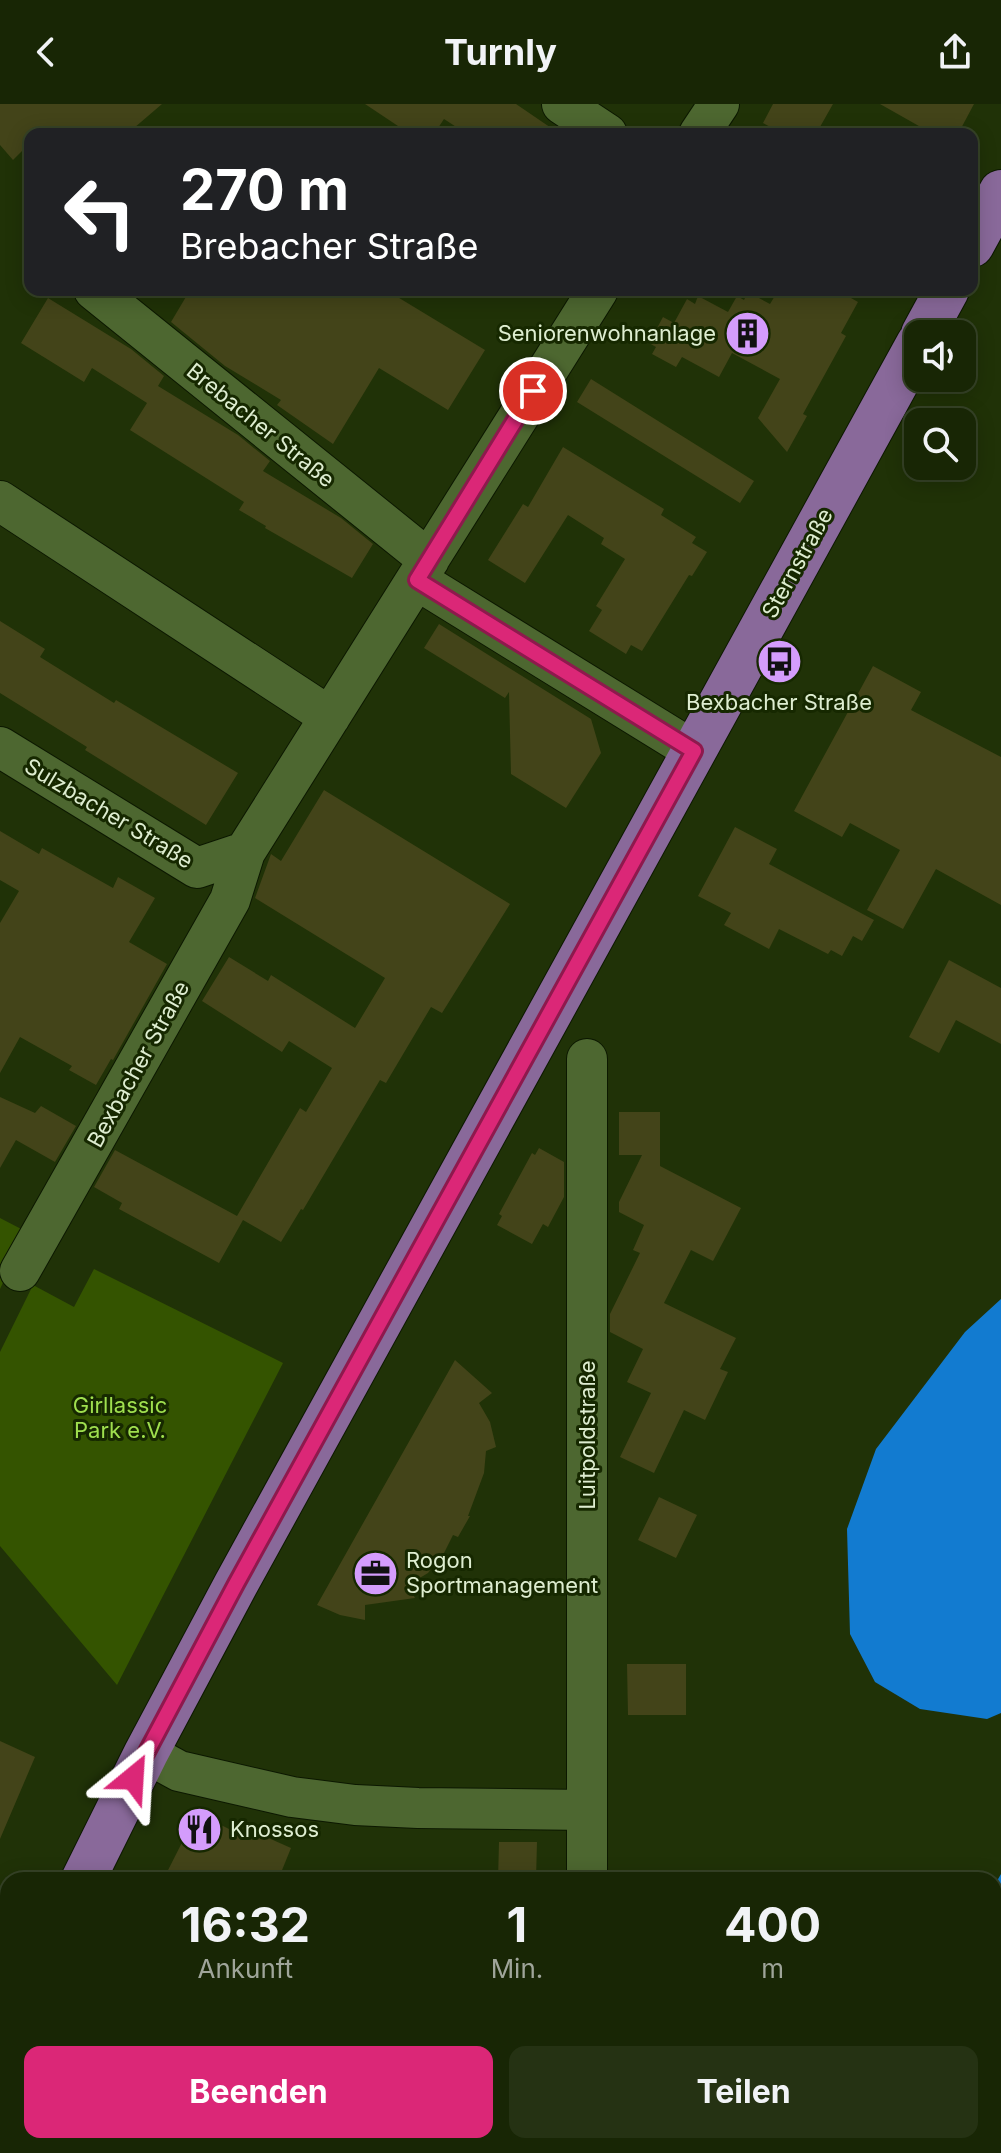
<!DOCTYPE html>
<html lang="de">
<meta charset="utf-8">
<style>
body{margin:0;font-family:Inter,sans-serif;background:#253213;color:#f1f3f6;height:100vh;display:flex;flex-direction:column;font-size:30px;white-space:nowrap}
*{box-sizing:border-box;margin:0}
p{font-size:26px;color:#9fa59a}
.icon{flex:none;width:44px;height:44px;fill:none;stroke:currentColor;stroke-width:2;stroke-linecap:round;stroke-linejoin:round}
.map{position:relative;flex:1;overflow:hidden}
.panel{position:absolute;left:0px;top:1768px;width:1002px;height:282px;display:flex;flex-direction:column;background:#182605;border-radius:24px 24px 0 0;box-shadow:0 4px 20px #0003,0 0 0 2px #364327}
.panel>*{flex:none}
.banner{position:absolute;left:24px;top:24px;width:954px;height:168px;border-radius:16px;box-shadow:0 4px 20px #0003,0 0 0 2px #364327;background:#202124;color:#fff;overflow:hidden}
.tools{position:absolute;left:904px;top:216px;display:grid;gap:16px}
.tools a{display:grid;place-items:center;width:72px;height:72px;border-radius:16px;background:#182605;box-shadow:0 4px 20px #0003,0 0 0 2px #364327;font-size:40px}
.pin{position:absolute;display:grid;place-items:center;width:68px;height:68px;color:#fff;margin:-34px;border:4px solid #fff;border-radius:50%;box-shadow:0 2px 8px #0007}
.me{position:absolute;width:88px;margin:-44px;rotate:27deg;stroke-linejoin:round;filter:drop-shadow(0 0 6px #0008)}
.turn{display:flex;align-items:center;gap:28px;height:168px;padding:0 24px;font-size:36px}
.turn .icon{width:104px;height:104px;stroke-width:2.5}
.turn b{display:block;font-size:56px;line-height:68px}
.eta{display:flex;justify-content:space-evenly;align-items:center;height:136px;text-align:center}
.eta b{font-size:48px;font-weight:700;line-height:56px}
.action{display:flex;gap:16px;margin-top:auto;padding:16px 24px}
.action a{flex:1;height:92px;border-radius:16px;background:#db2777;color:#fff;font-size:32px;font-weight:700;line-height:92px;text-align:center}
.action a+a{background:#253213;color:#f1f3f6}
header{display:flex;justify-content:space-between;align-items:center;height:104px;padding:0 24px;background:#182605;font-size:36px;font-weight:700}
.map>svg:first-child{display:block}
</style>
<header><svg class="icon" aria-label="back" viewBox="0 0 24 24"><path d="M15 5l-7 7 7 7"/></svg>Turnly<svg class="icon" aria-label="share" viewBox="0 0 24 24"><path d="M12 15V3M7 8l5-5 5 5M5 13v7h14v-7"/></svg></header>
<div class="map">
<svg width="1001" height="2049" viewBox="0 0 1001 2049">
<rect width="100%" height="100%" fill="#203207"/>
<!-- green -->
<path fill="#345400" d="M0 1114 27 1128 0 1185Z
M94 1165 283 1259 117 1581 0 1442V1248L33 1181 74 1203Z
M896 2042H934L932 2049H895Z"/>
<!-- water -->
<path fill="#127bd0" d="M1001 1195V1609L987 1615 920 1605 875 1578 850 1530 847 1425 876 1345 965 1228Z
M1001 1770V2049H932L934 2042H994V1782Z"/>
<!-- building -->
<path fill="#434419" d="M0 0H162L127 30H30V39L13 56 0 41Z
M365 0H516L560 30H467L444 15 434 30H410Z
M773 0H833L816 30H783L763 19Z
M880 0H974L958 30H933Z
M190 186H386L485 246 448 306 379 264 333 340 277 301 281 296 225 262 171 218Z
M787 186H855L851 194 858 198 841 229 846 232 803 310 807 312 787 348 758 314 780 275 732 249 719 273 682 253 676 263 652 250 656 243 649 239 663 213 674 219 687 195 695 200 698 192 728 208 737 192 744 196 748 188 770 200 776 190 783 194Z
M48 194 131 245 164 272 158 282 238 331 270 357 263 367 341 414 373 440 352 474 265 424 266 422 239 406 244 398 130 326 147 299 92 264 84 278 21 239Z
M591 275 754 377 740 399 577 298Z
M563 343 664 405 661 411 696 433 692 439 707 448 692 472 689 471 642 547 631 541 626 550 589 527 602 506 596 502 625 455 601 440 604 434 568 411 525 479 488 456 523 400 528 403Z
M0 517 45 545 40 553 114 599 116 596 238 669 206 721 85 646 87 643 0 589Z
M439 520 591 615 601 649 566 704 511 670 509 588 505 594 424 544Z
M873 562 921 588 911 606 1001 653V801L936 765 903 825 867 806 900 746 850 719 842 733 794 707Z
M324 686 510 800 442 909 431 903 386 979 380 976 303 1106 301 1105 281 1138 243 1116 219 1159 119 1105 122 1099 94 1083 115 1046 237 1112 300 1004 306 1008 332 964 289 937 282 948 202 897 229 853 268 877 271 871 355 924 385 874 255 794 271 750 281 757Z
M735 723 777 745 769 760 874 816 862 837 853 832 842 852 831 846 828 850 779 825 769 845 724 821 731 809 698 792Z
M0 727 39 750 42 744 113 784 118 773 155 794 129 838 167 860 113 956 111 955 96 981 69 966 72 962 20 933 0 969V819L19 787 0 776Z
M949 856 1001 884V940L956 916 939 949 909 933Z
M0 993 35 1009 41 1002 76 1022 55 1058 16 1036 0 1064Z
M619 1008H660V1062L741 1104 713 1157 691 1146 664 1199 736 1234 720 1265 728 1268 705 1316 684 1306 654 1369 620 1353 651 1289 627 1278 643 1245 610 1228V1210L640 1149 633 1146 644 1121 619 1108V1098L642 1051H619Z
M539 1044 564 1058V1093L548 1123 543 1120 532 1140 497 1121 502 1112 499 1110 532 1049 535 1051Z
M455 1256 492 1289 479 1299 490 1318 496 1343 486 1347 484 1369 468 1412H470L458 1433 453 1431 444 1449 428 1469 408 1481 415 1494 365 1501V1516L340 1511 317 1501Z
M659 1393 697 1411 676 1454 638 1436Z
M627 1560H686V1611H628Z
M0 1637 35 1653 0 1735Z
M197 1709 251 1736 255 1728 291 1744 278 1776H163Z
M499 1738H537L536 1776H498Z"/>
<g fill="none" stroke-linecap="round" stroke-linejoin="round">
<defs>
<path id="minor" d="M562 0 607 30
M699 30 719 0
M94 186 429 456
M0 397 330 613
M417 476 694 647
M0 643 197 764 245 748 598 186
M20 1167 230 796 245 748
M146 1649 179 1667 292 1693 355 1701 418 1704 587 1706
M587 1776V955
M589 2042V2049
M269 2049 271 2042
M326 2049 328 2042"/>
<path id="major" d="M972 141 1001 88
M923 230 947 186
M83 1776 146 1649 236 1480 918 240
M0 1944 8 1928"/>
</defs>
<!-- minor casing -->
<use href="#minor" stroke="#0c1800" stroke-width="42"/>
<!-- major casing -->
<use href="#major" stroke="#0c1800" stroke-width="46"/>
<!-- minor -->
<use href="#minor" stroke="#4d6730" stroke-width="40"/>
<!-- major -->
<use href="#major" stroke="#89699a" stroke-width="44"/>
</g>
<g fill="none" stroke-linecap="round" stroke-linejoin="round">
<defs>
<path id="route" d="M133 1674 236 1480 694 647 417 476 533 287"/>
</defs>
<!-- route casing -->
<use href="#route" stroke="#8e194d" stroke-width="20"/>
<!-- route -->
<use href="#route" stroke="#db2777" stroke-width="14"/>
</g>
<!-- icons -->
<defs>
<symbol id="building-disc" viewBox="-11 -11 22 22"><circle r="9.5" fill="#d49cfc" stroke="#162800"/><path d="M-4-6H4V6H1V3H-1V6H-4ZM-2.5-4.3h1.7v1.8h-1.7ZM.8-4.3h1.7v1.8H.8ZM-2.5-1h1.7V.8h-1.7ZM.8-1h1.7V.8H.8Z" fill="#111"/></symbol>
<symbol id="bus-disc" viewBox="-11 -11 22 22"><circle r="9.5" fill="#d49cfc" stroke="#162800"/><path d="M-5-6H5V4H4V6H2V4H-2V6H-4V4H-5ZM-3.5-4V0h7V-4ZM-3.5 1.2v1.5H-2V1.2ZM2 1.2v1.5H3.5V1.2Z" fill="#111"/></symbol>
<symbol id="office-disc" viewBox="-11 -11 22 22"><circle r="9.5" fill="#d49cfc" stroke="#162800"/><path d="M-6-3h4V-5.5h4V-3h4V5H-6ZM-1-4.5V-3h2v-1.5ZM-6 0V1H6V0Z" fill="#111"/></symbol>
<symbol id="restaurant-disc" viewBox="-11 -11 22 22"><circle r="9.5" fill="#d49cfc" stroke="#162800"/><path d="M-5-6h1v4h1v-4h1v4h1v-4h1v5L-1.5 .5V6h-2V.5L-5-1ZM5-6V6H3V1.5H1.5Q1.5-4 5-6Z" fill="#111"/></symbol>
</defs>
<g fill-rule="evenodd">
<use href="#building-disc" x="722" y="204" width="51" height="51"/>
<use href="#bus-disc" x="754" y="532" width="51" height="51"/>
<use href="#office-disc" x="350" y="1444" width="51" height="51"/>
<use href="#restaurant-disc" x="174" y="1700" width="51" height="51"/>
</g>
<g text-anchor="middle" dominant-baseline="central" stroke-width="6" stroke-linejoin="round" paint-order="stroke">
<!-- poi labels -->
<g font-size="22" fill="#deedd0" stroke="#162800" text-anchor="start">
<text x="716" y="229" text-anchor="end">Seniorenwohnanlage</text>
<text x="779" y="598" text-anchor="middle">Bexbacher Straße</text>
<text x="406" y="1456">Rogon<tspan x="406" dy="25">Sportmanagement</tspan></text>
<text x="230" y="1725">Knossos</text>
</g>
<!-- street labels -->
<g font-size="22" fill="#deedd0" stroke="#162800">
<text transform="translate(261 321) rotate(39)">Brebacher Straße</text>
<text transform="translate(797 459) rotate(-61)">Sternstraße</text>
<text transform="translate(109 709) rotate(31)">Sulzbacher Straße</text>
<text transform="translate(138 960) rotate(-61)">Bexbacher Straße</text>
<text transform="translate(587 1331) rotate(-90)">Luitpoldstraße</text>
</g>
<!-- park labels -->
<g font-size="22" fill="#9fdf4e" stroke="#162800">
<text x="120" y="1301">Girllassic<tspan x="120" dy="25">Park e.V.</tspan></text>
</g>
</g>
</svg>
<div class="tools">
<a><svg class="icon" aria-label="sound" viewBox="0 0 24 24"><path d="M4 9h4l5-4v14l-5-4H4zM17 9q2 3 0 6"/></svg></a>
<a><svg class="icon" aria-label="search" viewBox="0 0 24 24"><circle cx="10" cy="10" r="6"/><path d="M15 15l6 6"/></svg></a>
</div>
<div class="pin" style="left:533px;top:287px;background:#d93025"><svg class="icon" aria-label="arrive" viewBox="0 0 24 24"><path d="M6 21V4h12l-3 4 3 4H6"/></svg></div>
<svg class="me" style="left:133px;top:1674px" viewBox="-20 -20 40 40"><path d="M0-17L14 15 0 8-14 15z" fill="#db2777" stroke="#fff" stroke-width="4"/></svg>
<div class="banner">
<div class="turn"><svg class="icon" aria-label="left" viewBox="0 0 24 24"><path d="M17 20v-9H6M10 6l-5 5 5 5"/></svg><div><b>270 m</b>Brebacher Straße</div></div>
</div>
<section class="panel">
<div class="eta">
<div><b>16:32</b><p>Ankunft</p></div>
<div><b>1</b><p>Min.</p></div>
<div><b>400</b><p>m</p></div>
</div>
<div class="action"><a>Beenden</a><a>Teilen</a></div>
</section>
</div>
